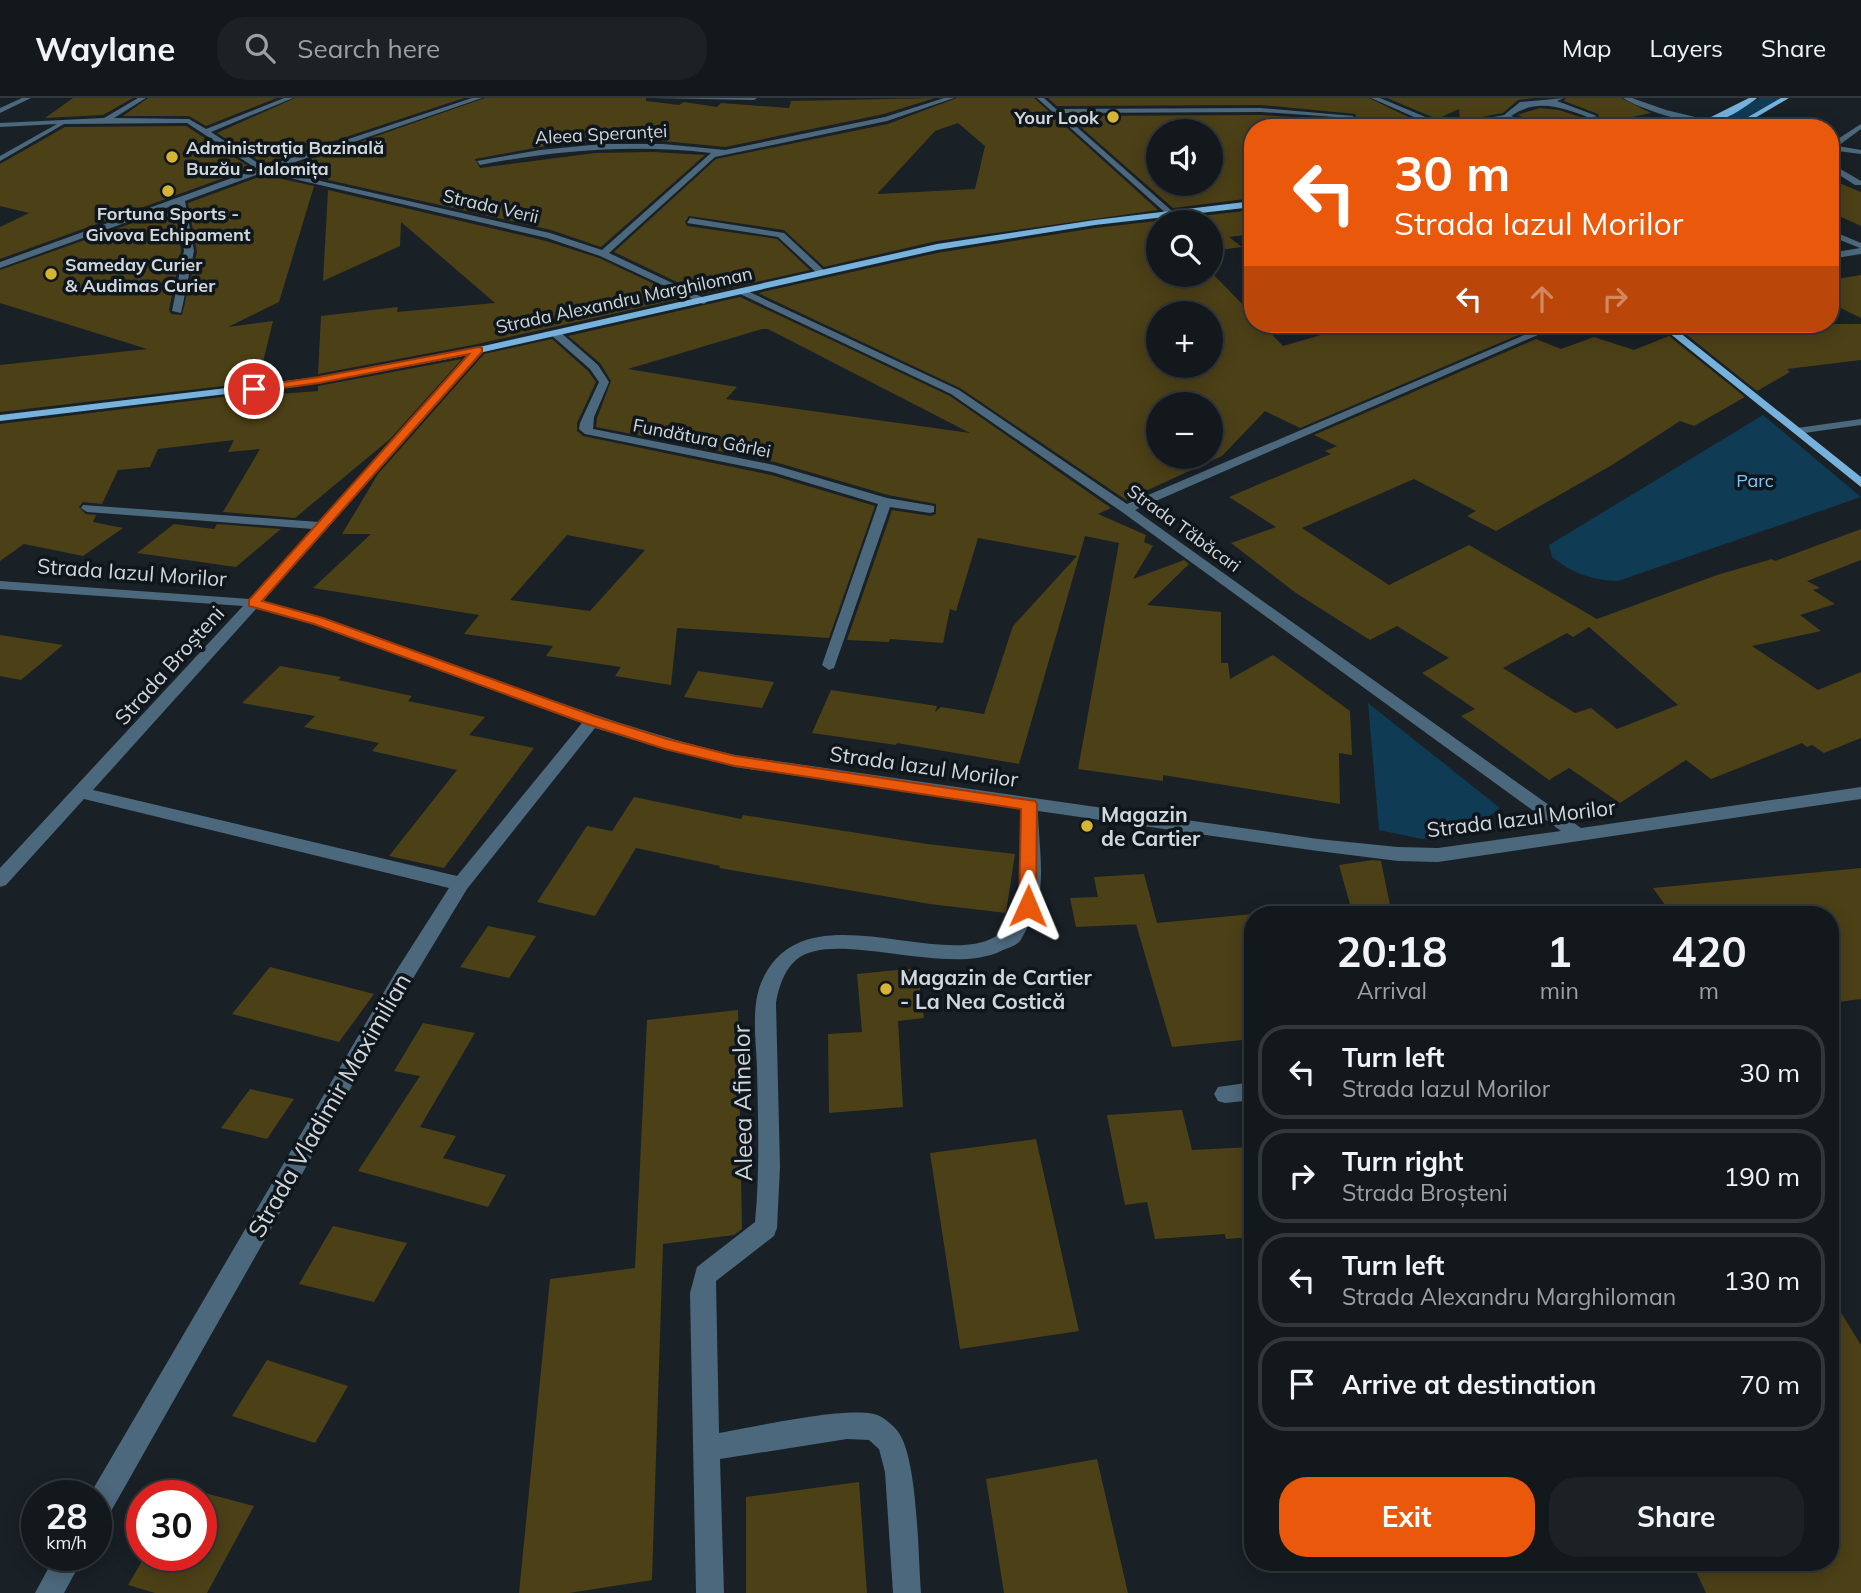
<!DOCTYPE html>
<meta charset="utf-8">
<style>
body{margin:0;font-family:Mulish,sans-serif;background:#1c2125;color:#f1f3f6;height:100vh;display:flex;flex-direction:column;font-size:26px;white-space:nowrap}
*{box-sizing:border-box;margin:0}
p{font-size:23px;color:#9da0a3}
.icon{flex:none;width:38px;height:38px;fill:none;stroke:currentColor;stroke-width:2;stroke-linecap:round;stroke-linejoin:round}
.map{position:relative;flex:1;overflow:hidden}
.drawer{position:absolute;left:1244px;top:808px;width:595px;height:665px;display:flex;flex-direction:column;background:#13181c;border-radius:28px;box-shadow:0 4px 18px #0003,0 0 0 2px #32373b}
.drawer>*{flex:none}
.banner{position:absolute;left:1244px;top:21px;width:595px;height:214px;border-radius:28px;box-shadow:0 4px 18px #0003,0 0 0 2px #32373b;background:#ea580c;color:#fff;overflow:hidden}
.fabs{position:absolute;left:1146px;top:21px;display:grid;gap:14px}
.fabs a{display:grid;place-items:center;width:77px;height:77px;border-radius:50%;background:#13181c;box-shadow:0 4px 18px #0003,0 0 0 2px #32373b;font-size:35px}
.speed{position:absolute;left:21px;top:1382px;display:flex;gap:14px;font-size:35px;font-weight:700;text-align:center}
.speed>*{display:grid;place-content:center;width:91px;height:91px;border-radius:50%;background:#13181c;box-shadow:0 4px 18px #0003,0 0 0 2px #32373b;line-height:1}
.speed small{font-size:18px;font-weight:400}
.speed .limit{border:10px solid #d22;background:#fff;color:#111}
.pin{position:absolute;display:grid;place-items:center;width:60px;height:60px;color:#fff;margin:-30px;border:4px solid #fff;border-radius:50%;box-shadow:0 2px 7px #0007}
.me{position:absolute;width:77px;margin:-38px;rotate:1deg;stroke-linejoin:round;filter:drop-shadow(0 0 5px #0008)}
.turn{display:flex;align-items:center;gap:24px;height:147px;padding:0 35px;font-size:32px}
.turn .icon{width:91px;height:91px;stroke-width:2.5}
.turn b{display:block;font-size:49px;line-height:60px}
.lanes{display:flex;align-items:center;height:66px;padding:0 35px;background:#0003;justify-content:center;gap:35px;direction:ltr}
.lanes .off{opacity:.35}
.eta{display:flex;justify-content:space-evenly;align-items:center;height:119px;text-align:center}
.eta b{font-size:42px;font-weight:700;line-height:49px}
.primary-button{display:flex;gap:14px;margin-top:auto;padding:14px 35px}
.primary-button a{flex:1;height:80px;border-radius:28px;background:#ea580c;color:#fff;font-size:28px;font-weight:700;line-height:80px;text-align:center}
.primary-button a+a{background:#1c2125;color:#f1f3f6}
ul{padding:0;list-style:none}
li{display:flex;align-items:center;gap:21px;height:94px;margin:0 14px 10px;padding:0 21px;border:4px solid #32373b;border-radius:28px}
li div{flex:1}
li b{display:block;font-size:26px}
li em{font-style:normal}
header{display:flex;align-items:center;gap:42px;box-sizing:border-box;height:98px;padding:0 35px;background:#13181c;border-bottom:2px solid #32373b}
header strong{font-size:33px}
nav{display:flex;gap:38px;margin-inline-start:auto;font-size:24px}
.search{width:490px;height:63px;background:#1c2125;display:flex;align-items:center;gap:18px;box-sizing:border-box;padding:0 24px;border-radius:28px;color:#9da0a3;font-size:26px}
.map>svg:first-child{display:block}
</style>
<header>
<strong>Waylane</strong>
<div class="search"><svg class="icon" aria-label="search" viewBox="0 0 24 24"><circle cx="10" cy="10" r="6"/><path d="M15 15l6 6"/></svg>Search here</div>
<nav><a>Map</a><a>Layers</a><a>Share</a></nav>
</header>
<div class="map">
<svg width="1861" height="1495" viewBox="0 0 1861 1495">
<rect width="100%" height="100%" fill="#192026"/>
<!-- green -->
<path fill="#0f3b55" d="M1760 0H1782L1741 23 1724 20Z
M1763 317 1861 399 1618 483C1592 482 1573 476 1552 459L1549 447Z
M1368 605 1500 710 1469 734 1422 741 1379 732Z"/>
<!-- building -->
<path fill="#4c4017" fill-rule="evenodd" d="M73 0H133L103 17 45 20Z
M148 0H277L206 28 189 18H123Z
M295 0H464L264 66 217 35Z
M485 0H646V3L679 7 684 4 717 9 721 5 789 10 791 3 935 0 884 16 725 49 663 43H602L540 49 475 61 480 70 595 55 653 54 705 57 601 149 551 132 328 82 329 68 321 66 317 79 282 71Z
M957 0H1034L1158 112 937 143 824 169 784 132 689 118 685 124 687 128 777 141 810 172 702 196 614 154 716 61 888 26ZM958 25 985 48 975 91 877 96 935 33Z
M1048 0H1369L1425 27 1402 30H1253V100L1173 110 1068 18 1261 17 1350 23 1355 20 1356 16 1261 7 1057 8ZM1158 33H1211V86H1158Z
M1387 0H1535L1518 2 1503 15 1460 23 1459 11 1437 21Z
M1566 0H1621L1651 15 1581 30H1532L1533 23 1517 17 1540 10 1559 12 1589 22 1599 19 1598 16 1564 3Z
M186 28 251 70 0 161V129L29 115 0 108V66L65 29Z
M264 77 314 88 279 204 228 229 273 223 258 284 0 314V267L147 251 0 205V172L175 110 181 153 169 212 171 216 182 217 197 154 188 105Z
M1830 81 1861 94V128L1830 114Z
M328 92 546 143 599 160 684 200 478 246 318 276 321 218 398 209 397 214 495 205 401 124 400 148 323 183Z
M1253 112V136L1229 139 1242 149 1211 153V124H1158V177H1211V174L1253 217V226H1262L1283 248 1359 226H1502L1523 235 1300 330 1265 313 1222 358 1126 402 960 290 758 195 937 155 1095 130ZM1158 215H1211V268H1158ZM1158 306H1211V359H1158Z
M1861 177V220L1830 205V182Z
M740 199 950 298 1111 410 1098 416 1146 437 1144 444 1153 448 1133 481 1184 462 1189 466 1147 507 1221 514V565H1228L1230 581 1273 557 1350 613 1352 657 1339 655 1340 706 1163 677V683L1078 671 1119 445 1085 438 1019 666 897 645 896 647 812 635 831 592 937 608 935 614 941 609 984 616 1013 528 1077 458 978 440 956 513 950 511 943 545 890 541 889 544 847 542 892 412 931 418 936 416V406L888 397 775 364 596 329 597 320 611 283 600 265 568 238ZM762 231H768L970 335 726 301 737 289 628 271Z
M1700 226H1861V262L1787 271 1790 274 1757 293 1682 233Z
M1669 238 1745 299 1694 328 1680 323 1612 367 1496 433 1467 418 1476 413 1414 381 1302 430 1389 487 1469 447 1597 521 1717 477 1772 461 1775 463 1861 431V462L1807 483 1820 490 1813 492 1835 506 1800 517 1821 533 1752 548 1818 592 1861 574V640L1824 655 1812 647 1807 649 1802 645 1711 681 1686 662 1620 705 1569 670 1549 682 1461 618 1475 611 1422 575 1449 560 1397 528 1370 542 1296 495 1231 445 1276 429 1229 399 1331 356 1325 353 1337 348 1314 337 1536 241 1561 251 1594 239 1634 252ZM1589 529 1678 607 1617 631 1591 610 1575 615 1503 570 1567 535 1573 539Z
M552 241 588 273 596 284 577 325V333L583 338 771 377 875 408 829 540 677 530 671 587 615 578 621 569 546 558 553 548 464 536 479 517 313 490 371 436H342L378 376 484 256ZM567 437 645 452 590 513 510 502Z
M462 261 390 341 295 420 223 414 260 351 228 354 234 342 158 351 150 369 118 372 102 406 83 404 79 409 86 416 96 417 93 424 123 430 83 458 24 446 0 463V326L255 295V298L318 293V288Z
M174 426 214 431 217 426 281 431 236 469 137 455Z
M0 537 63 547 21 582 0 578Z
M280 568 341 579 338 582 412 598 408 603 485 619 469 637 534 650 444 770 389 758 457 672 372 653 379 645 304 629 315 618 242 605Z
M698 573 774 584 762 610 684 599Z
M634 699 741 721 743 717 927 746 1015 756 1006 815 930 806 719 770 720 768 636 750 595 818 537 804 587 728 612 733Z
M1373 762 1381 763 1392 817H1353L1339 767Z
M1861 770V901L1830 905V817H1672L1653 790Z
M1144 776 1157 825 1253 816V941L1172 949 1136 826H1142L1076 829 1070 800 1098 799 1094 779Z
M488 828 536 838 509 880 460 869Z
M270 869 374 896 339 944 232 916Z
M917 870 924 920 898 923 903 1009 829 1015 828 936 862 934 857 876Z
M738 912 742 1131 734 1137 663 1146 652 1482 569 1495H519L550 1181 635 1170 647 922Z
M423 925 475 935 420 1029 456 1038 443 1060 506 1077 488 1109 358 1073 420 978 394 973Z
M250 991 294 1001 267 1041 221 1030Z
M1182 1012 1192 1052 1253 1049V1139L1226 1141 1225 1136 1155 1141 1147 1104 1125 1107 1107 1017Z
M1036 1041 1079 1233 960 1251 930 1055Z
M333 1128 407 1145 374 1204 299 1186Z
M1830 1197 1861 1247V1495H1706L1692 1465H1830Z
M267 1262 348 1288 315 1345 232 1318Z
M1097 1361 1128 1495H1004L986 1381Z
M859 1384 867 1495H746V1399Z
M201 1394 254 1408 207 1495H155L128 1487 145 1458H201Z"/>
<g fill="none" stroke-linecap="round" stroke-linejoin="round">
<!-- minor -->
<path fill="#4c687c" fill-rule="evenodd" d="M22 0H31L0 15V10Z
M138 0H146L114 20 189 21 206 31 284 0H293L211 34 264 69 472 0H482L272 72 550 135 602 152 711 55C633 46 557 52 480 67L477 63 540 52 602 46H663L725 52 885 19 944 0H954L887 23 715 59 609 155 706 201V205L703 206 600 158 547 140 264 74 185 103 194 153 181 215 172 213 184 153 177 106 0 170V164L257 71 187 25 64 26 0 63V58L57 26 0 29V25L104 20Z
M651 0H757L754 2Z
M1037 0H1044L1056 11 1261 10 1354 18 1350 20 1261 14 1061 15 1172 113 1169 118Z
M1371 0H1380L1447 28 1504 17 1520 4 1564 0 1557 3 1597 18 1590 20C1561 9 1537 0 1511 18L1532 25 1529 29 1506 21 1459 30H1439Z
M1623 0H1632L1666 12 1741 30C1708 30 1651 17 1623 0Z
M1861 26V31L1838 48 1861 52V56L1830 52V46Z
M1830 65 1861 83V87H1855L1830 71Z
M690 120 784 135 827 175 819 177 778 139 687 125Z
M1830 132 1861 145V156L1830 161V155L1860 150 1830 138Z
M743 191 959 292 1127 406 1550 226H1563L1135 412 1581 730 1861 689V701L1438 764 1398 763 1318 753 1038 713C1038 740 1046 784 1036 809 1032 819 1026 834 1020 843 1016 848 1007 850 1001 853 946 880 834 830 796 862 784 872 778 891 776 905L780 1069 777 1130 774 1138 716 1183 719 1335C756 1329 840 1309 874 1316 883 1318 894 1328 899 1335 918 1364 918 1458 921 1495H893L885 1374 879 1351 869 1342 847 1341 720 1361 724 1495H696L690 1195 697 1169 755 1124C760 1073 758 1021 757 969 756 943 751 910 761 885 809 768 1003 918 1020 796L1021 710 735 669 665 651 595 630 467 791 412 882 106 1422 96 1425V1398H89L398 870 449 790 84 701 6 787 0 789V770L243 508 0 491V483L250 501 313 431 87 414 81 410 83 407 319 424 475 250 479 249 484 252 483 254 263 503C423 548 573 619 735 657L1318 741 1398 749 1438 750 1561 733 1122 414 951 296 740 196 738 194ZM257 510 313 526 582 625 457 778 93 692Z
M551 233H559L598 267 609 284 594 319 593 331 774 367 887 400 934 408V414L930 415 890 409 834 570 829 572 822 567 878 406 772 374 585 336 579 331 580 325 599 284 590 271 551 237Z
M1861 321V327L1797 336 1791 333 1797 330Z
M1253 984V1002L1225 1005 1218 1003 1214 996 1218 989Z
M55 1458H84L64 1495H35Z"/>
<!-- major -->
<path fill="#76b2db" fill-rule="evenodd" d="M1749 0H1757C1740 14 1711 30 1689 30Z
M1781 0H1789L1738 30H1729Z
M1253 103V109L1095 127 937 152 479 255 319 285 0 323V317L319 279 479 249 937 146 1095 122Z
M1658 226H1669L1861 379V389Z"/>
</g>
<!-- route -->
<path fill="#ea580c" stroke="#983908" stroke-width="2" d="M479 249 482 250V254L262 503 323 520 597 619 667 641 735 658 1035 703 1037 706 1036 808 1034 813H1022L1019 808 1021 711 735 668 665 651 587 626 314 526 249 508V502L469 256 319 285 254 294 250 293V289L319 279Z"/>
<!-- markers -->
<g fill="#d6b534" stroke="#10171c" stroke-width="2.5">
<circle cx="1113" cy="19" r="7"/>
<circle cx="172" cy="59" r="7"/>
<circle cx="168" cy="93" r="7"/>
<circle cx="51" cy="176" r="7"/>
<circle cx="1087" cy="728" r="7"/>
<circle cx="886" cy="891" r="7"/>
</g>
<g text-anchor="middle" dominant-baseline="central" stroke-width="7" stroke-linejoin="round" paint-order="stroke">
<!-- far-poi labels -->
<g font-size="18" font-weight="bold" fill="#d2d7db" stroke="#10171c" text-anchor="start">
<text x="1099" y="19" text-anchor="end">Your Look</text>
<text x="186" y="49">Administrația Bazinală<tspan x="186" dy="21">Buzău - Ialomița</tspan></text>
<text x="168" y="115" text-anchor="middle">Fortuna Sports -<tspan x="168" dy="21">Givova Echipament</tspan></text>
<text x="65" y="166">Sameday Curier<tspan x="65" dy="21">&amp; Audimas Curier</tspan></text>
</g>
<!-- far-street labels -->
<g font-size="18" fill="#d2d7db" stroke="#10171c">
<text transform="translate(601 36) rotate(-3)">Aleea Speranței</text>
<text transform="translate(491 108) rotate(13)">Strada Verii</text>
<text transform="translate(624 202) rotate(-12)">Strada Alexandru Marghiloman</text>
<text transform="translate(702 340) rotate(11)">Fundătura Gârlei</text>
<text transform="translate(1184 430) rotate(36)">Strada Tăbăcari</text>
</g>
<!-- far-park labels -->
<g font-size="18" fill="#7bc7fb" stroke="#10171c">
<text x="1755" y="382">Parc</text>
</g>
<!-- street labels -->
<g font-size="21" fill="#d2d7db" stroke="#10171c">
<text transform="translate(132 474) rotate(4)">Strada Iazul Morilor</text>
<text transform="translate(169 567) rotate(-48)">Strada Broșteni</text>
<text transform="translate(924 668) rotate(8)">Strada Iazul Morilor</text>
<text transform="translate(1521 720) rotate(-7)">Strada Iazul Morilor</text>
</g>
<!-- poi labels -->
<g font-size="21" font-weight="bold" fill="#d2d7db" stroke="#10171c" text-anchor="start">
<text x="1101" y="716">Magazin<tspan x="1101" dy="24">de Cartier</tspan></text>
<text x="900" y="879">Magazin de Cartier<tspan x="900" dy="24">- La Nea Costică</tspan></text>
</g>
<!-- near-street labels -->
<g font-size="24" fill="#d2d7db" stroke="#10171c">
<text transform="translate(742 1005) rotate(-91)">Aleea Afinelor</text>
<text transform="translate(329 1007) rotate(-60)">Strada Vladimir Maximilian</text>
</g>
</g>
</svg>
<div class="fabs">
<a><svg class="icon" aria-label="sound" viewBox="0 0 24 24"><path d="M4 9h4l5-4v14l-5-4H4zM17 9q2 3 0 6"/></svg></a>
<a><svg class="icon" aria-label="search" viewBox="0 0 24 24"><circle cx="10" cy="10" r="6"/><path d="M15 15l6 6"/></svg></a>
<a>+</a>
<a>−</a>
</div>
<div class="speed"><div>28<small>km/h</small></div><div class="limit">30</div></div>
<div class="pin" style="left:254px;top:291px;background:#d93025"><svg class="icon" aria-label="arrive" viewBox="0 0 24 24"><path d="M6 21V4h12l-3 4 3 4H6"/></svg></div>
<svg class="me" style="left:1028px;top:808px" viewBox="-20 -20 40 40"><path d="M0-17L14 15 0 8-14 15z" fill="#ea580c" stroke="#fff" stroke-width="4"/></svg>
<div class="banner">
<div class="turn"><svg class="icon" aria-label="left" viewBox="0 0 24 24"><path d="M17 20v-9H6M10 6l-5 5 5 5"/></svg><div><b>30 m</b>Strada Iazul Morilor</div></div>
<div class="lanes"><svg class="icon" aria-label="left" viewBox="0 0 24 24"><path d="M17 20v-9H6M10 6l-5 5 5 5"/></svg><svg class="icon off" aria-label="ahead" viewBox="0 0 24 24"><path d="M12 20V5M6 11l6-6 6 6"/></svg><svg class="icon off" aria-label="right" viewBox="0 0 24 24"><path d="M7 20v-9h11M14 6l5 5-5 5"/></svg></div>
</div>
<section class="drawer">
<div class="eta">
<div><b>20:18</b><p>Arrival</p></div>
<div><b>1</b><p>min</p></div>
<div><b>420</b><p>m</p></div>
</div>
<ul>
<li><svg class="icon" aria-label="left" viewBox="0 0 24 24"><path d="M17 20v-9H6M10 6l-5 5 5 5"/></svg><div><b>Turn left</b><p>Strada Iazul Morilor</p></div><em>30 m</em></li>
<li><svg class="icon" aria-label="right" viewBox="0 0 24 24"><path d="M7 20v-9h11M14 6l5 5-5 5"/></svg><div><b>Turn right</b><p>Strada Broșteni</p></div><em>190 m</em></li>
<li><svg class="icon" aria-label="left" viewBox="0 0 24 24"><path d="M17 20v-9H6M10 6l-5 5 5 5"/></svg><div><b>Turn left</b><p>Strada Alexandru Marghiloman</p></div><em>130 m</em></li>
<li><svg class="icon" aria-label="arrive" viewBox="0 0 24 24"><path d="M6 21V4h12l-3 4 3 4H6"/></svg><div><b>Arrive at destination</b></div><em>70 m</em></li>
</ul>
<div class="primary-button"><a>Exit</a><a>Share</a></div>
</section>
</div>
